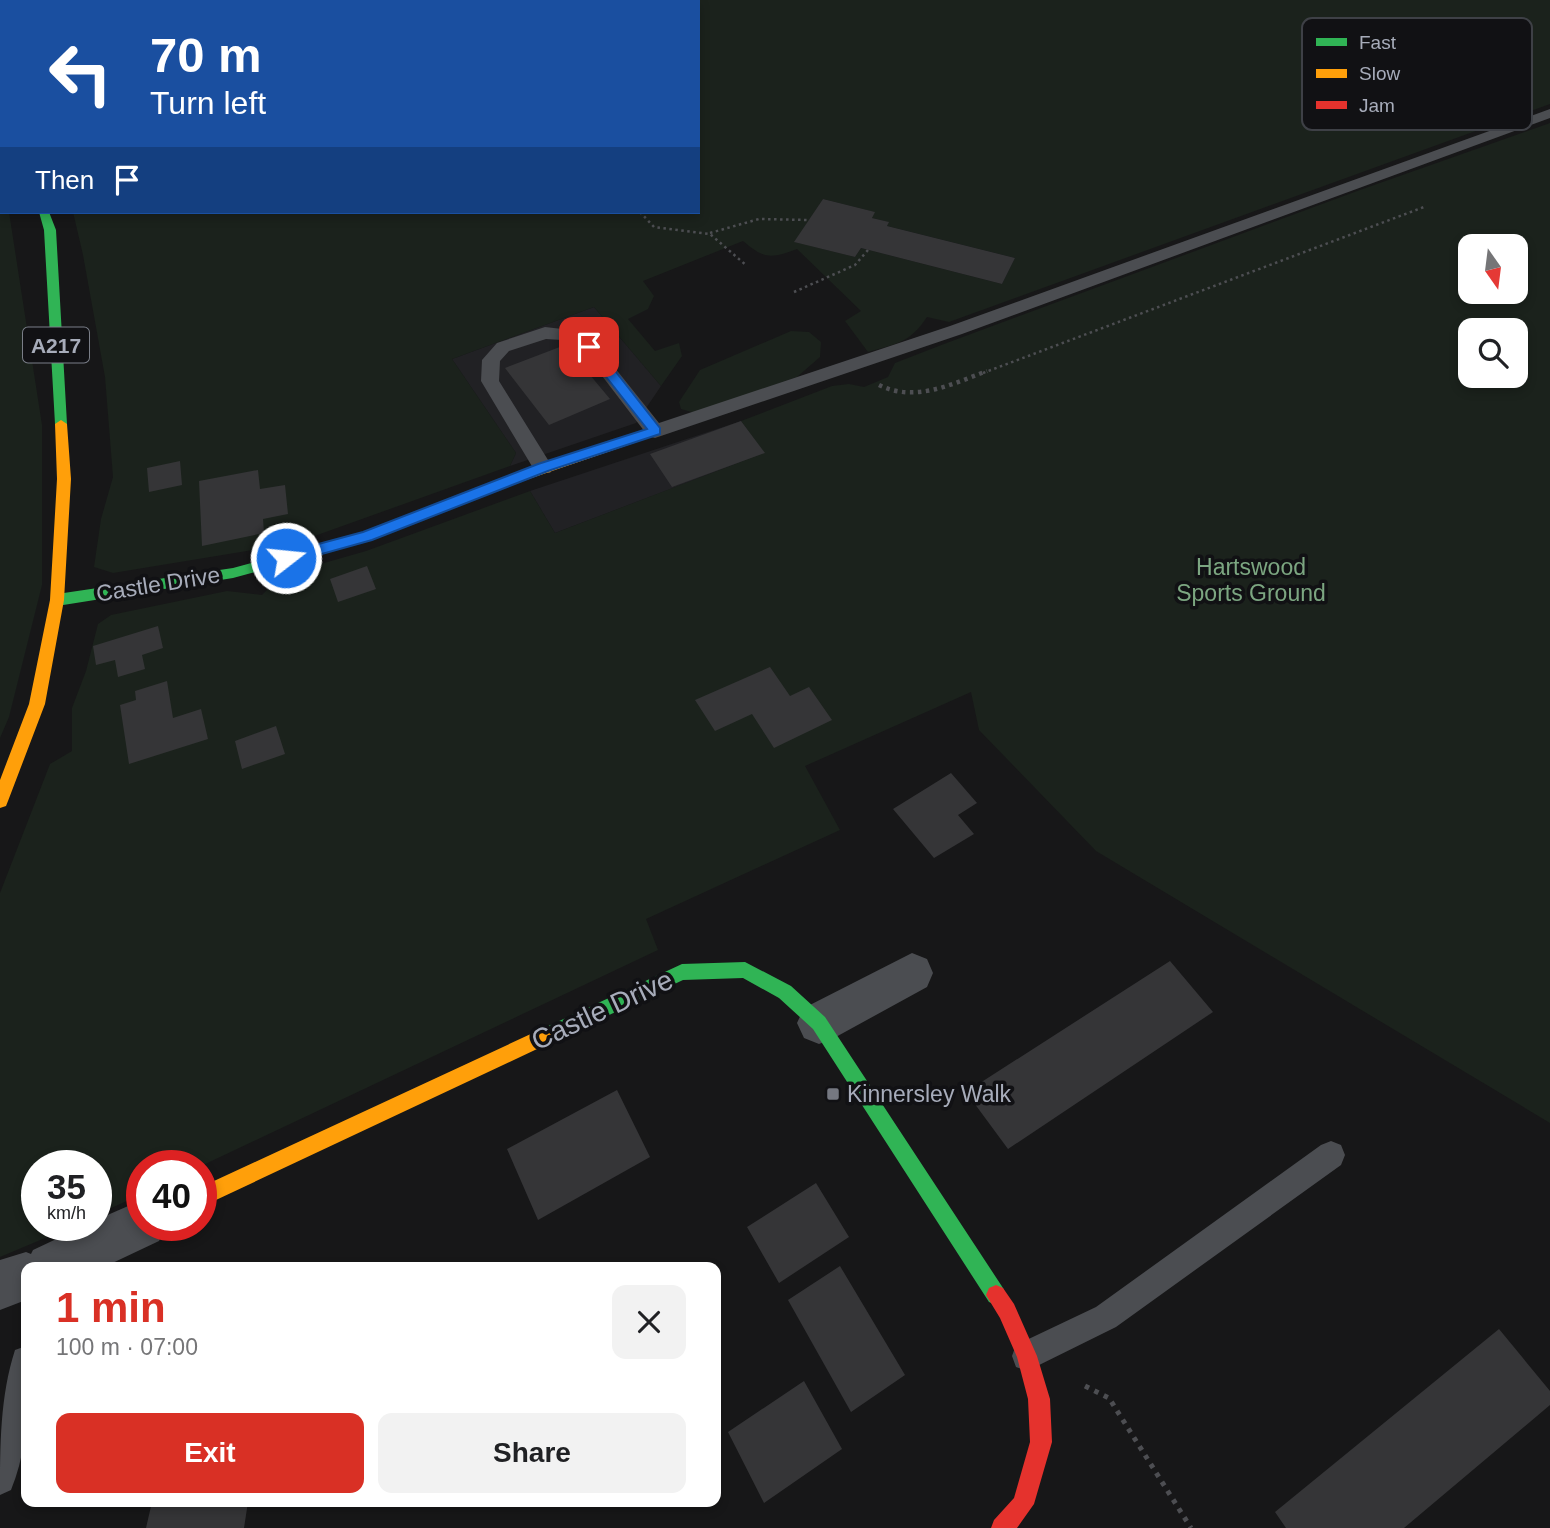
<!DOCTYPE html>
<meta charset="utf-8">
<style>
body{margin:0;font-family:Arial,sans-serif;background:#f2f2f2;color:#202124;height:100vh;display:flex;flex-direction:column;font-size:26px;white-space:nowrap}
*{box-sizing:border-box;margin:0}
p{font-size:23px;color:#757577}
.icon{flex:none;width:38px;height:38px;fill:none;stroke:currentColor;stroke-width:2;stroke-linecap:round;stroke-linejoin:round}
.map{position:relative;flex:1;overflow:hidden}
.details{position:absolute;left:21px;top:1262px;width:700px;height:245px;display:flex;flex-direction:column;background:#fff;border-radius:14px;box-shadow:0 4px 10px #0003}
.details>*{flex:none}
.banner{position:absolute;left:0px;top:0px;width:700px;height:214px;box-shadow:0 4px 10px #0003;background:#1a4fa0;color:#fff;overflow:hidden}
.needle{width:46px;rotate:166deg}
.buttons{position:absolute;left:1458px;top:234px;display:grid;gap:14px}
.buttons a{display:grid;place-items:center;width:70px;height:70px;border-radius:14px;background:#fff;box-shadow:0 4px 10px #0003;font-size:35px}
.speed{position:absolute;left:21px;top:1150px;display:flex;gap:14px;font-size:35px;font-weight:700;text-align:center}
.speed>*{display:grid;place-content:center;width:91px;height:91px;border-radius:50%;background:#fff;box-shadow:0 4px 10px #0003;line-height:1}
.speed small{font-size:18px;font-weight:400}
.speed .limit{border:10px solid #d22;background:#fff;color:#111}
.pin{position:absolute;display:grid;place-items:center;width:60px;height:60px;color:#fff;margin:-30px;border-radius:14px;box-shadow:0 4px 10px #0006}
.me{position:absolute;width:77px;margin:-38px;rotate:74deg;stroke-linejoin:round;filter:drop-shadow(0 0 5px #0008)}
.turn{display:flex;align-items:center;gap:24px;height:147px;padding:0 35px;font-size:32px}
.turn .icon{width:91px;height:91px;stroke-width:2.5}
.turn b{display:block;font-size:49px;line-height:60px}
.then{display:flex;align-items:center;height:66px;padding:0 35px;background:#0003;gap:14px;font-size:26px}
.round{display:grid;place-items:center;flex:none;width:74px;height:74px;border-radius:14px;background:#f2f2f2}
.overview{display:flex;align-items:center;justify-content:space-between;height:119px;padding:0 35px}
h1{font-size:42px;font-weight:700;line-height:52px;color:#d93025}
.action{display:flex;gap:14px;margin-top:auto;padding:14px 35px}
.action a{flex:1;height:80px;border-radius:14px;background:#d93025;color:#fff;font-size:28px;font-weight:700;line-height:80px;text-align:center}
.action a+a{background:#f2f2f2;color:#202124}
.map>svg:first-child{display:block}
</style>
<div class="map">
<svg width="1550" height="1528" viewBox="0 0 1550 1528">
<rect width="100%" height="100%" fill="#171718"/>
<!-- built -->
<path fill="#212124" d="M594 307 661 386 636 423 510 466 516 453 452 359Z
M741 421 765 453 555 533 530 491Z"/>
<!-- green -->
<path fill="#1b221c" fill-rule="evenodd" d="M0 0H1550V104L949 322 927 317C910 343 896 344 868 352L845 321 861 311 797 249C771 259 764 259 743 241L643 281 654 296 648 309 628 319 655 351 679 343 682 356 661 386 594 307 452 359 516 453 510 466 295 543 113 573 94 567 101 519 113 477 105 377 83 255 73 212H698V2H2V8ZM823 199 874 212 872 218 888 222 887 226 1015 258 1002 284 861 248 855 257 795 242Z
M1550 123V1123L1096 851 979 730 971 692 805 766 840 830 646 919 658 950 201 1166H142V1194L96 1215V1166H37V1225H76L0 1257V893L50 764 72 751V708L86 671 98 624 111 615 227 591 262 595 282 575 366 551 530 491 555 533 764 453 741 421 832 386 849 384 864 387 888 377 895 363 944 344 1360 190ZM1470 247H1516V292H1470ZM1470 331H1516V376H1470Z
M0 144 2 212H9L42 425V585L9 717 0 738Z
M791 331 809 332 821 342 820 357 797 377 695 413 681 409 679 402 700 370Z"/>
<!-- building -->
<path fill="#353537" d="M823 199 875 212 872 218 889 222 887 226 1015 258 1002 284 861 248 855 257 794 242Z
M565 345 610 399 549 425 505 368Z
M741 421 765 453 672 487 650 454Z
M180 461 182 485 149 492 147 468Z
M258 470 260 489 285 485 288 514 263 519 264 533 202 546 199 481Z
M367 566 376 589 338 602 330 579Z
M158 626 163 648 142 655 145 669 118 677 115 660 96 665 93 646Z
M770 667 790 696 809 687 832 720 774 748 752 714 715 731 695 700Z
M167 681 173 718 201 709 208 739 129 764 120 705 136 700 135 691Z
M276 726 285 754 242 769 235 741Z
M951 773 977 803 958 815 974 834 934 858 893 809Z
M1170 961 1213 1012 1008 1149 966 1092Z
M617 1090 650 1157 538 1220 507 1149Z
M816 1183 849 1237 779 1283 747 1227Z
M840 1266 905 1375 851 1412 788 1300Z
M1499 1329 1550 1391V1405L1404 1528H1286L1275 1512Z
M804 1381 842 1449 764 1503 728 1432Z
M152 1502H248L244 1528H146Z"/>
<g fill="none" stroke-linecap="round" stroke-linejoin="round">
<!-- path-far2 -->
<path stroke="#4d4e52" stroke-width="2.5" stroke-dasharray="2.5 3.5" stroke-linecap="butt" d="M640 212 654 227 710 234 747 266
M710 233 759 219 809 220
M794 292 855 265 868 250
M983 373 1424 207"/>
<!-- path-far1 -->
<path stroke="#4d4e52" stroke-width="4.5" stroke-dasharray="3.5 4.5" stroke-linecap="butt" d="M879 385C915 403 952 384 987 371"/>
<!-- path -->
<path stroke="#4d4e52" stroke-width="5" stroke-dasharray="4.5 6" stroke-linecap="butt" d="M1085 1386 1109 1398 1191 1528"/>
<!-- lane -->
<path fill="#4b4d51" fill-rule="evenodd" d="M1550 109V118L962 334 655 438 648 436 583 351 562 340 546 339 509 351 500 361 499 381 553 468 550 473H536L481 381 482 360 497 343 545 327 571 330 595 343 659 423 950 326Z
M1331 1141 1341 1145 1345 1155 1341 1165 1116 1327 1027 1371 1016 1367 1012 1356 1016 1345 1096 1307 1321 1145Z
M26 1346C28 1393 30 1445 11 1490L0 1495C0 1446 0 1396 15 1350Z"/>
<!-- street -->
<path fill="#4b4d51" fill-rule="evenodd" d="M912 953 927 959 933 973 927 987 834 1038 819 1044 804 1038 797 1023 804 1008Z
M142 1200V1225H166L159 1241 104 1267H26V1300L0 1310V1260L26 1252 31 1254 33 1250 86 1225H96V1220Z"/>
<!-- fast -->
<path fill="#30b455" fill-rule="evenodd" d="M39 212H49L56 230 67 424 61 428 55 424 44 230Z
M523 471 528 473V479L372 540 233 578 57 606 50 600 57 594 233 568 364 532Z
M745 962 791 986 825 1017 1003 1288 1006 1295 1003 1302 996 1305 989 1302 813 1029 779 998 743 978 683 980 548 1044 542 1041 539 1035 542 1029 682 964Z"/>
<!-- slow -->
<path fill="#ff9f0a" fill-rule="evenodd" d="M61 420 67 424 71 479 64 600 45 704 8 801 6 806 0 808V780L29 704 50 600 57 479 55 424Z
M655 426 661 431 660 434 523 481 516 476 518 473Z
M548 1026 554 1029 557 1035 554 1041 201 1207V1187Z"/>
<!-- jam -->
<path fill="#e5322d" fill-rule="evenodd" d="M0 67H2V79H0Z
M996 1285 1003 1288 1014 1304 1037 1356 1050 1399 1052 1442 1034 1504 1017 1528H991L994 1520 1014 1498 1030 1442 1028 1399 1017 1357 1000 1318 986 1295 989 1288Z"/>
</g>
<!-- route -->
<path fill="#1a73e8" stroke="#114b97" stroke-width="2" d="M589 343 594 344 660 428V434L548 471 372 540 286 564 281 562V554L363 532 538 464 647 429 585 350 583 347Z"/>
<!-- markers -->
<rect fill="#757881" stroke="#111114" stroke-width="2.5" x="826" y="1087" width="14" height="14" rx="3.5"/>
<g text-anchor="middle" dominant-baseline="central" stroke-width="7" stroke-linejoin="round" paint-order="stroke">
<!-- shield labels -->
<rect fill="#111114" stroke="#7a7e88" stroke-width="2" x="23" y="327.5" width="66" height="35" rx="5"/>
<g font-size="21" font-weight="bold" fill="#a7acba">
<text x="56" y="345">A217</text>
</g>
<!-- park labels -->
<g font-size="23" fill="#7ca681" stroke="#111114">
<text x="1251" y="567">Hartswood<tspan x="1251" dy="26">Sports Ground</tspan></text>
</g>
<!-- street labels -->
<g font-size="23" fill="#a7acba" stroke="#111114">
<text transform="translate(158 584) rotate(-9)">Castle Drive</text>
</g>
<!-- poi labels -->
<g font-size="23" fill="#a7acba" stroke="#111114" text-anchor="start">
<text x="847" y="1094">Kinnersley Walk</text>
</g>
<!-- near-street labels -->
<g font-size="28" fill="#a7acba" stroke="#111114">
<text transform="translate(602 1010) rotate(-25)">Castle Drive</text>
</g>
</g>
<!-- legend -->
<rect x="1302" y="18" width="230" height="112" rx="10" fill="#111114" stroke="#3e4046" stroke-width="2"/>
<rect x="1316" y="38" width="31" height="8" fill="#30b455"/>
<rect x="1316" y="69" width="31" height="9" fill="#ff9f0a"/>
<rect x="1316" y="101" width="31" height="8" fill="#e5322d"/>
<g font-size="19" fill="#a7acba">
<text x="1359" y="49">Fast</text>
<text x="1359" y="80">Slow</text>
<text x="1359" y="112">Jam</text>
</g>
</svg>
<div class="buttons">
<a><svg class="needle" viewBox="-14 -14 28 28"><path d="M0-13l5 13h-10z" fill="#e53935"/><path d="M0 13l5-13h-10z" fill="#757577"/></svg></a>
<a><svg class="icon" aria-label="search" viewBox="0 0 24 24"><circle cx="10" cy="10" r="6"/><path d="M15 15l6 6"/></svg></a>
</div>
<div class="speed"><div>35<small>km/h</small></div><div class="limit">40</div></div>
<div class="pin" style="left:589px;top:347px;background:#d93025"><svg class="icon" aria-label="arrive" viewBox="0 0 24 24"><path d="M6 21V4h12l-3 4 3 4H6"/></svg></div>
<svg class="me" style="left:286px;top:558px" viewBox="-20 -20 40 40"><circle r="17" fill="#1a73e8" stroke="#fff" stroke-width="3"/><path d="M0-11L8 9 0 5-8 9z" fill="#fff"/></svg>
<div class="banner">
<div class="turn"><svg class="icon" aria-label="left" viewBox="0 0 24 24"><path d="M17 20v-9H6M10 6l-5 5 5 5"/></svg><div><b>70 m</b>Turn left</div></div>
<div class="then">Then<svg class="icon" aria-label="arrive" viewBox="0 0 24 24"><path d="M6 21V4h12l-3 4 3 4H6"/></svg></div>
</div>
<section class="details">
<div class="overview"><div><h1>1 min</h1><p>100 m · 07:00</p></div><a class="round"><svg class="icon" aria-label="close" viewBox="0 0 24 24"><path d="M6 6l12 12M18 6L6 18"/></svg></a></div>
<div class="action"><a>Exit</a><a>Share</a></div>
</section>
</div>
